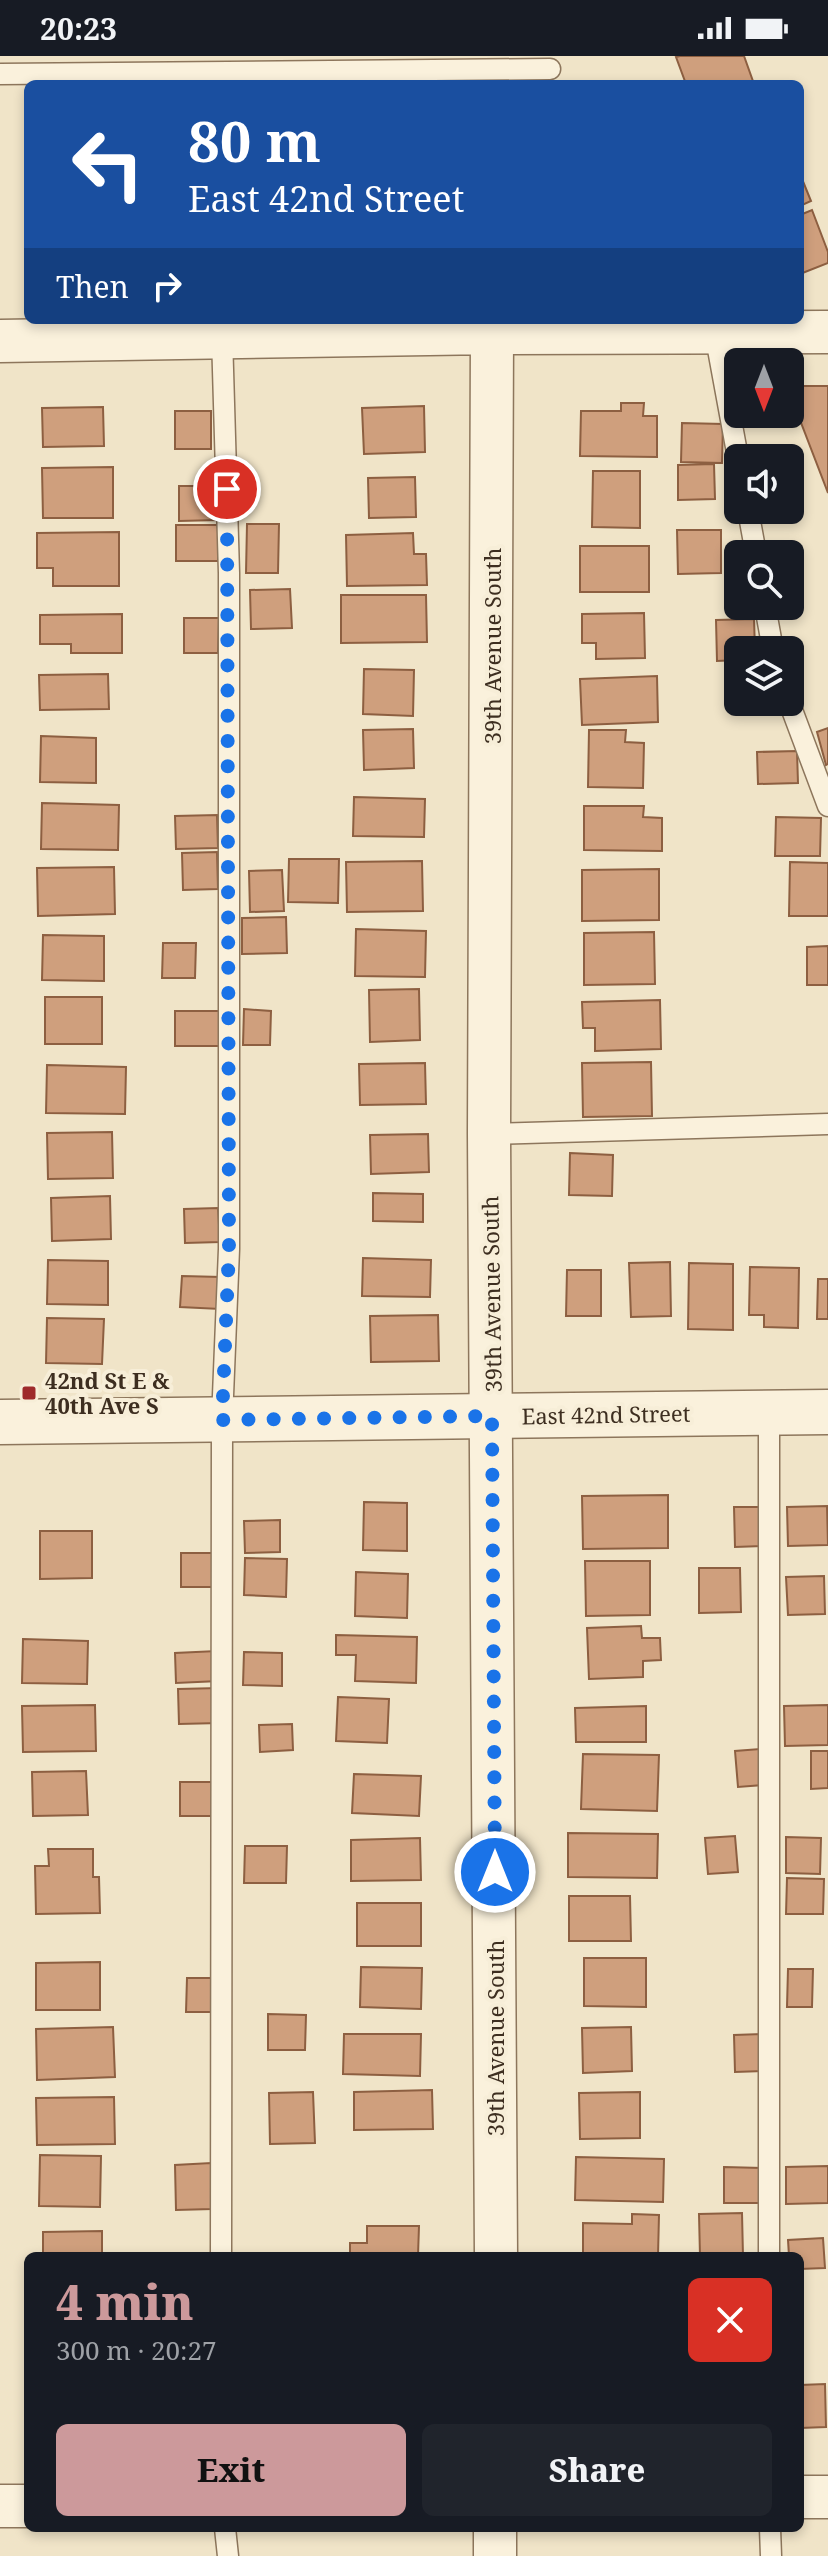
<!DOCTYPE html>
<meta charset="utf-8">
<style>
body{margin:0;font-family:"Noto Serif",serif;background:#20242c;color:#f1f3f6;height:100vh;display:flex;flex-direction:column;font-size:30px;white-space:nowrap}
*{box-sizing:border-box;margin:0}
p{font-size:26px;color:#9ea1a6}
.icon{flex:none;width:44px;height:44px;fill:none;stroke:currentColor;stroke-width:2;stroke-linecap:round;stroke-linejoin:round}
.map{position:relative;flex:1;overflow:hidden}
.sheet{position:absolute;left:24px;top:2196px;width:780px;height:280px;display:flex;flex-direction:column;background:#171b24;border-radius:12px;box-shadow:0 4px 12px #0003}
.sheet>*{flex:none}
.guide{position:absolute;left:24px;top:24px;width:780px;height:244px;border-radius:12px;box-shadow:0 4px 12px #0003;background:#1a4fa0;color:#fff;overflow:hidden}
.needle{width:52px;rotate:180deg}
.buttons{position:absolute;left:724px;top:292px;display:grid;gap:16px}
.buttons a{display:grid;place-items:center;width:80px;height:80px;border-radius:12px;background:#171b24;box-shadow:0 4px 12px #0003;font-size:40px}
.pin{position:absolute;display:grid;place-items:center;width:68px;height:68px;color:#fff;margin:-34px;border:4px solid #fff;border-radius:50%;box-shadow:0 2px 8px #0007}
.me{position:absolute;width:88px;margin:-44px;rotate:0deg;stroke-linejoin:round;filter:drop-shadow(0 0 6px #0008)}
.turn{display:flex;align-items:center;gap:28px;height:168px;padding:0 32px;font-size:36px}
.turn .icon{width:104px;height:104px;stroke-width:2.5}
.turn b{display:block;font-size:56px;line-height:68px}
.then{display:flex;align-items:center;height:76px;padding:0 32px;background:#0003;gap:16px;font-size:30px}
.round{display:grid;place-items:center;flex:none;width:84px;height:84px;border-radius:12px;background:#20242c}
.headline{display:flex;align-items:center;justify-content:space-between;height:136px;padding:0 32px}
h1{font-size:48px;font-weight:800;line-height:60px;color:#cc999b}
.action{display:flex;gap:16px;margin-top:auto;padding:16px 32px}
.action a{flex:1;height:92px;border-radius:12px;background:#cc999b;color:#111;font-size:32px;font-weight:800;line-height:92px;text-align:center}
.action a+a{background:#20242c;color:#f1f3f6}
.status{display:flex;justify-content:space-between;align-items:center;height:56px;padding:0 40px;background:#171b24;direction:ltr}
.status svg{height:22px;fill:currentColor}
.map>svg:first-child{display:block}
</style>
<div class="status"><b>20:23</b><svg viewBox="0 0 49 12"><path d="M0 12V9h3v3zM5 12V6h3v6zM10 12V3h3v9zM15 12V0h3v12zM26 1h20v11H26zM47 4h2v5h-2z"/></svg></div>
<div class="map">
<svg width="828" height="2500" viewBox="0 0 828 2500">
<rect width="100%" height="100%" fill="#f0e4c8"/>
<!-- building -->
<path fill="#cf9f7d" stroke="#8d5f41" stroke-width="2" d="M680 0H744L754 28H686L676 1Z
M800 118 811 145 800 150Z
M812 154 828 196V207L800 218V159Z
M790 330H828V437L790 338Z
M621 347H644L643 360H657V401L580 400 581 355H621Z
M424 350 425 396 364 398 362 352Z
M103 351 104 390 43 391 42 352Z
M175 355H211V393H175Z
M682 367 723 368 722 407 681 406Z
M714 408 715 443 678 444V409Z
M113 411V462H43L42 412Z
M593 415H640V472L592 471Z
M415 421 416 461 369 462 368 422Z
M179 430H218L219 464 179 465Z
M247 468H279L278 517H246Z
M176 469H218V505H176Z
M677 474H721V517L678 518Z
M119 476V530H53V512H37V477Z
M413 477 414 498H426L427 529 347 530 346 479Z
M580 490H649V536H580Z
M290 533 292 572 251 573 250 534Z
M341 539H426L427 586 341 587Z
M644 557 645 602 596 603V587H582V558Z
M122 558V597H71V588H40V559Z
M184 562H219L218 597H184Z
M754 563 755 594H738V604L717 605 716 564Z
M364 613 414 614 413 660 363 658Z
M108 618 109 653 40 654 39 619Z
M657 620 658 666 582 669 580 623Z
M828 672V708L826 709 817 676Z
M413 673 414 712 364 714 363 674Z
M589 674H626L625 686 644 687 643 732 588 731Z
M41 680 96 682V727L40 726Z
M797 695 798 727 758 728 757 696Z
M354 741 425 743 424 781 353 780Z
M42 747 119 749 118 794 41 793Z
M584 750H644L643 761 662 762V795L584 794Z
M217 759 218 792 176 793 175 760Z
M776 761 821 762 820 800H775Z
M217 796 218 833 183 834 182 797Z
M289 803H339L338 847 288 846Z
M422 805 423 855 347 856 346 806Z
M790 806 828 807V860H789Z
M114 811 115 858 38 860 37 812Z
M659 813V864L582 865V814Z
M282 814 284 855 250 856 249 815Z
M286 861 287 897 242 898V862Z
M356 873 426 875 425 921 355 920Z
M654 876 655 928 584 929V877Z
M43 879 104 880V925L42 924Z
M163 887H196L195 922H162Z
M828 890V929H807V891Z
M419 933 420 984 370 986 369 934Z
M45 941H102V988H45Z
M660 944 661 993 595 995V972H583L582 946Z
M244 953 271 955 270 989H243Z
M175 955H219V990H175Z
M651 1006 652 1060 583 1061 582 1007Z
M425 1007 426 1048 360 1049 359 1008Z
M47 1009 126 1011 125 1058 46 1057Z
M112 1076 113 1122 48 1123 47 1077Z
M428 1078 429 1116 371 1118 370 1079Z
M570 1097 613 1099 612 1140 569 1139Z
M373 1137 423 1138V1166L373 1165Z
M110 1140 111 1183 52 1185 51 1142Z
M218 1152 220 1186 185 1187 184 1153Z
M363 1202 431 1204 430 1241 362 1240Z
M48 1204 108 1205V1249L47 1248Z
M670 1206 671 1260 631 1261 629 1207Z
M689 1207 733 1208V1274L688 1273Z
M750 1211 799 1212 798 1272 764 1271V1259H749Z
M567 1214H601V1260H566Z
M182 1220 221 1221 220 1253 180 1251Z
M818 1223H828V1263H817Z
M438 1259 439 1305 371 1306 370 1260Z
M47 1262 104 1263 102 1308 46 1307Z
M668 1439V1492L583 1493 582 1440Z
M364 1446 407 1447V1495L363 1494Z
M827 1450 828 1489 788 1490 787 1451Z
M734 1451H761L762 1490 735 1491Z
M280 1464V1496L245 1497 244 1465Z
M40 1475H92V1522L40 1523Z
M181 1497H217V1531H181Z
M245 1502 287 1503 286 1541 244 1539Z
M585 1505H650V1559L586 1560Z
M699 1512H740L741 1556 699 1557Z
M356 1516 408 1518 407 1562 355 1560Z
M824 1520 825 1558 788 1559 786 1521Z
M641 1570 642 1582H660L661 1604 643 1605V1621L589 1623 587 1572Z
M336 1579 417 1581 416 1627 355 1625 356 1599H336Z
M23 1583 88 1585 87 1628 22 1627Z
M217 1595 219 1625 176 1627 175 1597Z
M244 1596 282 1597V1630L243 1629Z
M220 1632V1667L179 1668 178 1633Z
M338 1641 389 1643 387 1687 336 1685Z
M95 1649 96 1695 23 1696 22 1650Z
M828 1649V1689L785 1690 784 1650Z
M646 1650V1686H576L575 1652Z
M292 1668 293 1694 260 1696 259 1669Z
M760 1693 763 1729 738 1731 735 1695Z
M811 1695H828V1732L811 1733Z
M583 1698 659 1699 657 1755 581 1753Z
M86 1715 88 1759 33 1760 32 1716Z
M354 1718 421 1720 419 1760 352 1757Z
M180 1726H220V1760H180Z
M568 1777 658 1778 657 1822 568 1821Z
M735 1780 738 1816 708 1818 705 1782Z
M786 1781 821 1782 820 1818 786 1817Z
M420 1782 421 1824 351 1825V1784Z
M245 1790H287L286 1827H244Z
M48 1793H93V1821H99L100 1857 36 1858 35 1810H49Z
M787 1822 824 1823 823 1858H786Z
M569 1840H630L631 1885H569Z
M357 1847H421V1890H357Z
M584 1902H646V1951L584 1950Z
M100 1906V1954H36V1907Z
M361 1911 422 1912 421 1953 360 1951Z
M788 1913H813L812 1951H787Z
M187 1922H220V1956H186Z
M268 1958 306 1959 305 1994H268Z
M113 1971 115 2021 37 2024 36 1973Z
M631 1971 632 2015 583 2017 582 1972Z
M344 1978H421L420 2020 343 2018Z
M762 1978 763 2015 735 2016 734 1979Z
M432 2034 433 2073 354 2074V2036Z
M313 2036 315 2087 270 2088 269 2037Z
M640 2036V2082L580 2083 579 2037Z
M114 2041 115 2088 37 2089 36 2042Z
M40 2099 101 2100 100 2151 39 2150Z
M576 2101 664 2103 663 2146 575 2144Z
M211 2107 212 2153 176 2154 175 2109Z
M828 2110V2147L786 2148V2111Z
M724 2111 762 2112 761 2147H724Z
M742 2157 743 2200H700L699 2158Z
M632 2158 659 2159 658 2200H583V2167L632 2168Z
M367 2170H419L418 2200H350V2187H367Z
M102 2175V2200H43V2176Z
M823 2182 825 2212 800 2213V2200H789L788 2184Z
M825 2328 826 2371 800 2372V2329Z"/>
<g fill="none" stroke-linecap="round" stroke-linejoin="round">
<defs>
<path id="service" d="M0 18 550 13
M715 277 738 402
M748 454 756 498
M765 550 773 594
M789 646 828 750
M489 1078 828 1068
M221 2200 222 1364 229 1193V517L222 280
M769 2200V1357
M225 2472 228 2500
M770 2472 771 2500"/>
<path id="minor" d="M492 277 489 1078 496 2200
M0 285 492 277 828 276
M800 2441H828
M0 2450H28
M495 2500V2472"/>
<path id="tertiary" d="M0 1366 828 1356"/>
</defs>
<!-- service casing -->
<use href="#service" stroke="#8d765c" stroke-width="23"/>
<!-- minor casing -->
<use href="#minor" stroke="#8d765c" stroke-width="45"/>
<!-- tertiary casing -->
<use href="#tertiary" stroke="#8d765c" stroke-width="47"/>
<!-- service -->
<use href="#service" stroke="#faf1dc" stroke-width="20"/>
<!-- minor -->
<use href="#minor" stroke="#faf1dc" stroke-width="42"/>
<!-- tertiary -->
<use href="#tertiary" stroke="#faf1dc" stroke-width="44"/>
</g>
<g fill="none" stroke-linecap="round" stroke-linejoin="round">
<!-- route -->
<path stroke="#1a73e8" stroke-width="14" stroke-dasharray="0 25.2" d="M227 433 229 1193 222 1364 492 1360 495 1816"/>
</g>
<!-- markers -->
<rect fill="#9e2a2b" stroke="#f7eed8" stroke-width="3" x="21" y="1329" width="16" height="16" rx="4"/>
<g text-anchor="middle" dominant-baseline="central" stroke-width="8" stroke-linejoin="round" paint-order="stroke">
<!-- street labels -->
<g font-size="22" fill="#3d2e20" stroke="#f7eed8">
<text transform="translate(492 590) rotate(-90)">39th Avenue South</text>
<text transform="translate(491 1238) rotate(-91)">39th Avenue South</text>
<text transform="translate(606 1358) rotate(-1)">East 42nd Street</text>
<text transform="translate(495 1982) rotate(-90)">39th Avenue South</text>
</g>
<!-- poi labels -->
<g font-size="22" font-weight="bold" fill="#3d2e20" stroke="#f7eed8" text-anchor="start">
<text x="45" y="1324">42nd St E &amp;<tspan x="45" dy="25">40th Ave S</tspan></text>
</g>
</g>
</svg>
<div class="buttons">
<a><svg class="needle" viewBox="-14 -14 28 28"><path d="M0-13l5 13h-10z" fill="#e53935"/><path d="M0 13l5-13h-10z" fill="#9ea1a6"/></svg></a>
<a><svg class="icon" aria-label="sound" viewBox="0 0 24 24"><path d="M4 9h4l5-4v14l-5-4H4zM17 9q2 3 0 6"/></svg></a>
<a><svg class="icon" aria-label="search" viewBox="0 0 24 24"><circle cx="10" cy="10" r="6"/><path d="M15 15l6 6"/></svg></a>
<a><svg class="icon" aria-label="layers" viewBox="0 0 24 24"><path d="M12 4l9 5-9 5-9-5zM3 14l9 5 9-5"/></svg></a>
</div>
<div class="pin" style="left:227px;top:433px;background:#d93025"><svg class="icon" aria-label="arrive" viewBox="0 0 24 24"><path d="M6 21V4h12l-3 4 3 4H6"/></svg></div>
<svg class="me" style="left:495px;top:1816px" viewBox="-20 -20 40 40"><circle r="17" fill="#1a73e8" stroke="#fff" stroke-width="3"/><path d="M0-11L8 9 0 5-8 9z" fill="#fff"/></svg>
<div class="guide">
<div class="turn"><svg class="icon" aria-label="left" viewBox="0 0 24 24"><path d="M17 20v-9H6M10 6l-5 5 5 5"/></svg><div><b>80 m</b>East 42nd Street</div></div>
<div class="then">Then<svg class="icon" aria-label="right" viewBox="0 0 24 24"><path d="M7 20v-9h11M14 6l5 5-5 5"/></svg></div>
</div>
<section class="sheet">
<div class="headline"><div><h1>4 min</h1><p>300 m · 20:27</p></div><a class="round" style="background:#d93025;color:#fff"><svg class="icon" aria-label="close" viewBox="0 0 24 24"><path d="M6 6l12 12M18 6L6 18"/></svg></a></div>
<div class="action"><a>Exit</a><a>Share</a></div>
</section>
</div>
